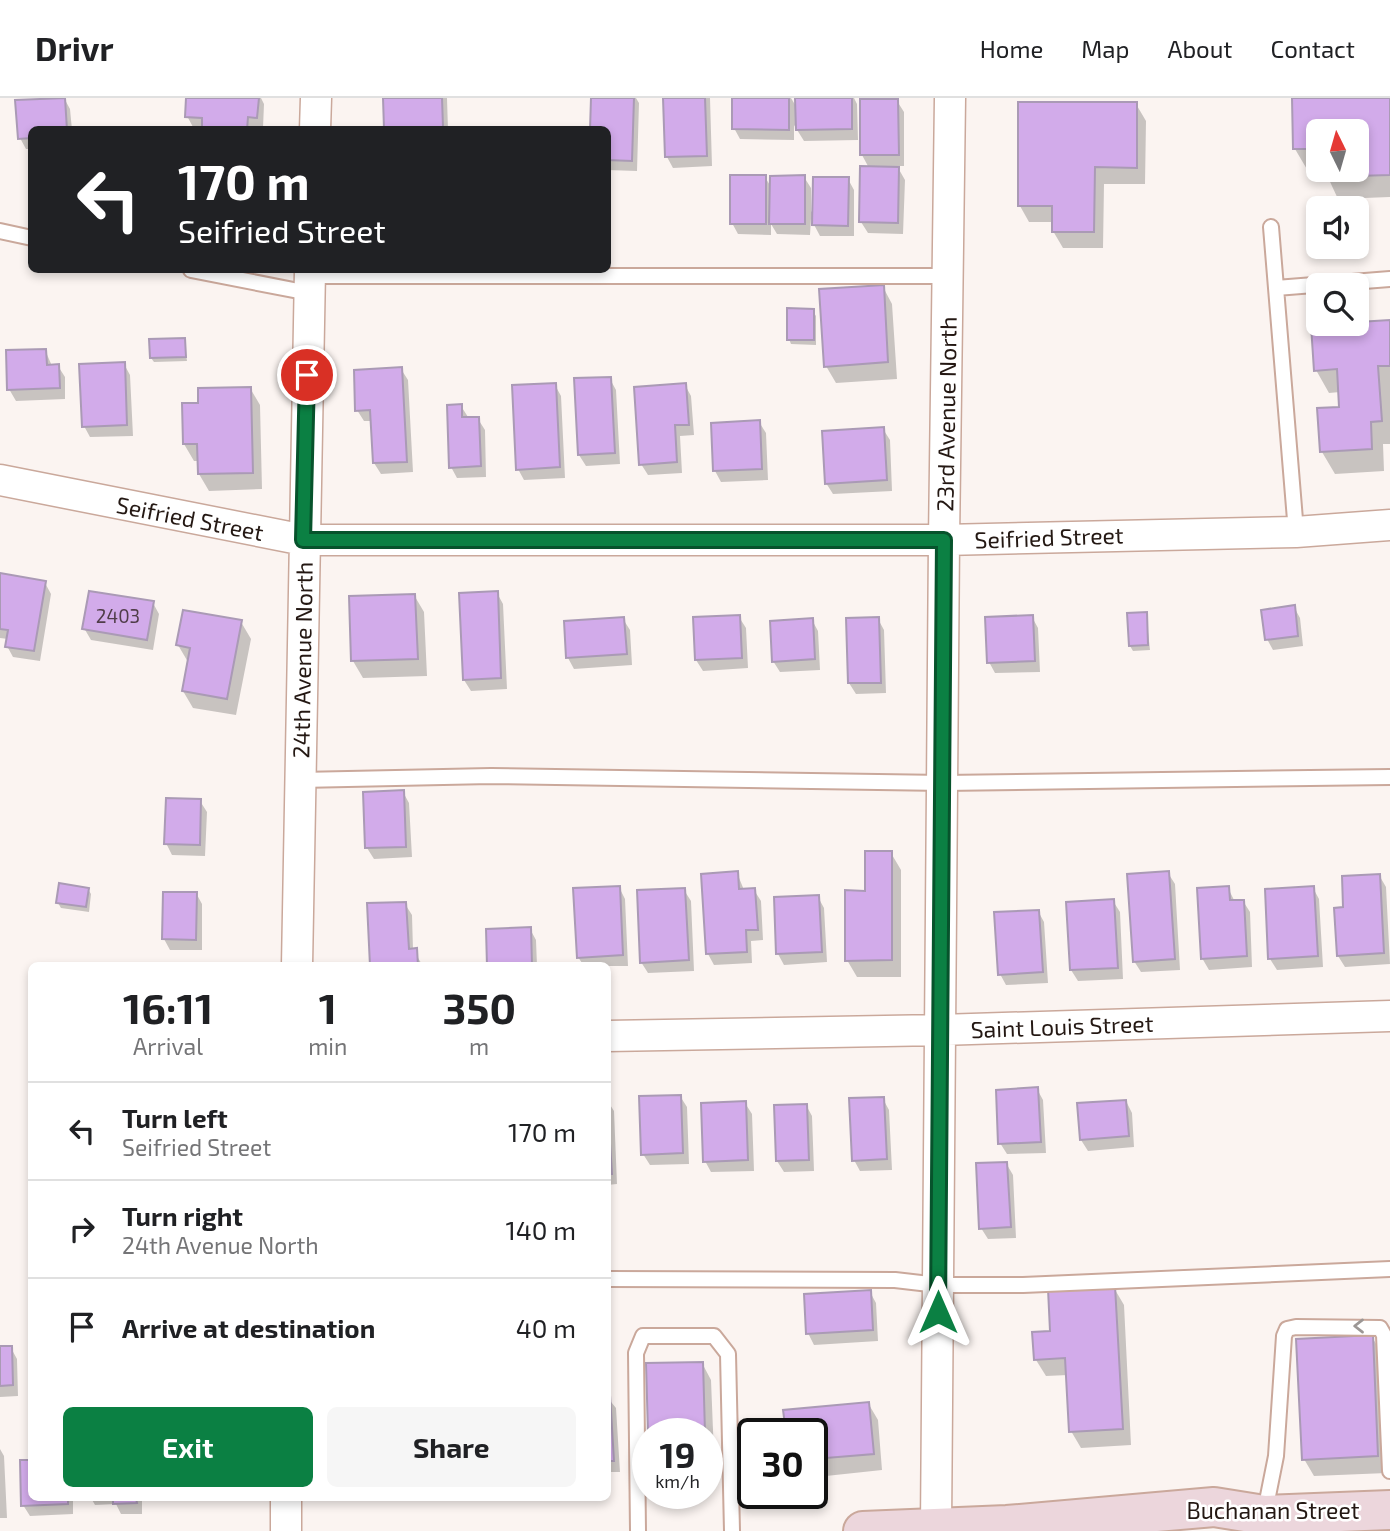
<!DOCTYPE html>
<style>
body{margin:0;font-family:"Exo 2",sans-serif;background:#f6f6f6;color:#202124;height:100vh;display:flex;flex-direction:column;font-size:26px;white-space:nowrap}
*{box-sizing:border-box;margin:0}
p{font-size:23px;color:#757577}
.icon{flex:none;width:38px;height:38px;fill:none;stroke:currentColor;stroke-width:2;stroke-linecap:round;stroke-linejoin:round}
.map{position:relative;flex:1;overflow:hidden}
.details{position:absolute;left:28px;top:864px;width:583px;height:539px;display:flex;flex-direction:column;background:#fff;border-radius:10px;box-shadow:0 4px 10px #0003}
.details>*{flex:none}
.top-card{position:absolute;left:28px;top:28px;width:583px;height:147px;border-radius:10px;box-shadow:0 4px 10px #0003;background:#202124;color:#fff;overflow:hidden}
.needle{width:46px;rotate:355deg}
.fabs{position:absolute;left:1306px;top:21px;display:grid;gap:14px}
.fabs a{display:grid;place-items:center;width:63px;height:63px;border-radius:10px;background:#fff;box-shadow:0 4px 10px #0003;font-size:35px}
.speed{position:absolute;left:632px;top:1320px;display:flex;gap:14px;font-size:35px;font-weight:700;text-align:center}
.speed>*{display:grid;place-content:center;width:91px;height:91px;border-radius:50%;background:#fff;box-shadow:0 4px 10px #0003;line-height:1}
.speed small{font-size:18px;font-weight:400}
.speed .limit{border:4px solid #111;border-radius:10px;background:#fff;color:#111}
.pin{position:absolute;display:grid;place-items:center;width:60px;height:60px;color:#fff;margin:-30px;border:4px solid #fff;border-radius:50%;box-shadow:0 2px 7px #0007}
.me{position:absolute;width:77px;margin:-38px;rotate:0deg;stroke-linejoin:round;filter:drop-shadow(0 0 5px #0008)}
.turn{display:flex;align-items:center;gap:24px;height:147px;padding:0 35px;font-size:32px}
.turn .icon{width:91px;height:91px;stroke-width:2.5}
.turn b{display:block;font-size:49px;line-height:60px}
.eta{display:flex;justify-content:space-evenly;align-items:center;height:119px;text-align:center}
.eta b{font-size:42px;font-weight:700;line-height:49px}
.primary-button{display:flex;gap:14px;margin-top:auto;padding:14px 35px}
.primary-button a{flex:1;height:80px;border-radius:10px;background:#0b8043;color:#fff;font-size:28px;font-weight:700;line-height:80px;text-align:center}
.primary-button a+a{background:#f6f6f6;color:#202124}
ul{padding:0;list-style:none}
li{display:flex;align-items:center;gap:21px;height:98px;padding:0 35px;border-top:2px solid #e0e0e0}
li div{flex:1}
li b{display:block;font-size:26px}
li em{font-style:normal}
header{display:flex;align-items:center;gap:42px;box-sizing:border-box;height:98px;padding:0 35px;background:#fff;border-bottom:2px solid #e0e0e0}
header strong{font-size:33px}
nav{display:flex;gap:38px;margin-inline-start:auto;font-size:24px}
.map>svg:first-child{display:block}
</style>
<header>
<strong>Drivr</strong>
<nav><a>Home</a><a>Map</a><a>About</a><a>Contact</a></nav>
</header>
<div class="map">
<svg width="1390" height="1433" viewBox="0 0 1390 1433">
<rect width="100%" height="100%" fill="#fbf4f1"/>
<!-- shadow -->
<path fill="#0003" fill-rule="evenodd" d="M64 0 70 11 72 32H32V51H26L20 40Z
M188 0H261L264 6 263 30 193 29 187 18Z
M385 0H447L448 32H387Z
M593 0H636L639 5 637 73 607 72V32Z
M665 0H710L712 68 673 70 667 59Z
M734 0H791L797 10V0H854L857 6 858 42 804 43 794 27V42L740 41 734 30Z
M1294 0H1390V99L1338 101 1325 73H1308L1295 51ZM1318 33H1356V72H1318Z
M897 3 904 14V68H897L905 82 903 136 868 135 861 124 869 70 862 57Z
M1136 6 1146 23 1145 86H1104L1103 150H1063L1053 133 1054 124H1029L1020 108Z
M765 79 771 89 804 79 811 90V114L848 81 854 92V138H820L811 121 810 137 777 136 771 126V137L738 136 732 125Z
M883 189 892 206 897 281 836 285 826 268Z
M813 213 816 218V247L791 246 789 241Z
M1390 224V346H1383L1384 373 1335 376 1322 354 1341 310 1340 294 1329 295 1316 272Z
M184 242 187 263 154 264 151 260Z
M45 252 52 268H58L65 279V301L16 303 9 291Z
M124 266 130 277 133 338 90 339 84 328Z
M401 271 408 282 413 374 381 376 374 365 372 323H364L357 312Z
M610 281 616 292 620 366 586 368 579 357Z
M555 287 561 298 565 380 524 382 518 371Z
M685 287 691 298 694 337 680 338 682 375 648 377 641 366Z
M250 290 260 307 262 391 209 393 199 376V363H194L184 346 200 307Z
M461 308 468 319 478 321 485 332 486 379 457 380 451 369Z
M759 324 766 335 768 382 721 384 715 373 713 327Z
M883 331 890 342 892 393 833 396 826 385Z
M45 485 51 496 40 563 13 559 7 548 8 541 0 540V488Z
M497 495 503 506 507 591 471 593 464 582Z
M414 497 424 514 427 578 363 580 353 563Z
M153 505 159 516 153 552 91 542 84 530Z
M1294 509 1300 520 1303 548 1273 552 1267 541Z
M1146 516 1150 552 1133 553 1130 548Z
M739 519 746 530 748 570 703 573 696 562Z
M1032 519 1038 530 1040 574 995 575 989 564Z
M623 521 630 532 632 567 574 571 568 560Z
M878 521 884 532 886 595 856 596 849 585Z
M812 522 818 533 820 572 780 574 773 563Z
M241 524 251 541 236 617 193 610 183 593 188 564 178 547Z
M403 694 409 705 412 759 374 761 367 750Z
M200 703 207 714 205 758 172 757 166 745Z
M891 755 901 772V879H857L847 862 866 795Z
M737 775 744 792H754L761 803 763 842 751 843 752 865 714 867 708 856Z
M1168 775 1175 786 1180 872 1141 874 1134 863Z
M1379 777 1386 789 1390 866 1345 869 1338 858Z
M619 789 625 801 628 868H584L578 859Z
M1228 790 1235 804 1243 803 1250 814 1252 869 1209 872 1202 860Z
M1313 790 1319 801 1323 869 1277 872 1270 861Z
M88 791 91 796 89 814 61 810 58 805Z
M684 792 691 803 694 873 648 875 641 864Z
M196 795 202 806V852H170L164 841Z
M818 799 824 810 827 864 784 867 778 856Z
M1113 803 1120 814 1123 881 1078 883 1071 872Z
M405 806 412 817 413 852 423 868H372Z
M1038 813 1044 824 1048 885 1006 887 1000 876Z
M530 831 536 842 537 868H489Z
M1037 991 1043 1002 1046 1055 1007 1056 1000 1045Z
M680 998 687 1009 689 1066 650 1067 643 1056Z
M883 1001 889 1012 892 1072 860 1073 854 1062Z
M607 1002 614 1013 617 1086 607 1087Z
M1126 1003 1132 1015 1134 1049 1088 1053 1081 1042Z
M745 1005 752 1016 754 1073 711 1074 705 1063Z
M806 1007 812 1018 814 1073 784 1074 777 1063Z
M1006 1065 1013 1077 1016 1140 988 1141 981 1130Z
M1114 1190 1124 1207 1131 1347 1081 1350 1071 1333 1068 1277 1046 1278 1036 1262 1052 1235Z
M870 1194 876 1205 878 1243 814 1247 808 1235Z
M1372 1239 1382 1256 1387 1375 1314 1378 1304 1361Z
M0 1250H11L17 1261 18 1298 0 1299Z
M702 1265 711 1282 715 1382 707 1383V1335H650L648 1267Z
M607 1299 616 1310 620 1374H607Z
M868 1305 878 1322 882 1372 826 1378 823 1374 812 1375V1335H787L785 1313Z
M0 1351 4 1358 7 1420H0Z
M32 1400H73V1416L30 1418 23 1407Z
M91 1400H142V1416H121L116 1406 95 1407Z"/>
<!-- building -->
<path fill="#d2abea" stroke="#aa9ab5" stroke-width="2" d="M65 0 67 32H32V40L18 41 15 2Z
M186 0H259L257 20 248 19 247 32H202V20L185 19Z
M383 0H442L443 29 384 31Z
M591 0H634L632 63 607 62V32H590Z
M663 0H705L707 58 665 59Z
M732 0H789V32L732 31Z
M795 0H852V31L796 32Z
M1292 0H1390V77L1323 79V72H1356V33H1318V51H1293Z
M860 1H898L899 57H860Z
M1018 4H1137V70L1095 69 1094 134H1052V108H1018Z
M860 68 899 69 898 125 859 124Z
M730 77H766V126H730Z
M805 77V126H769L770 78Z
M813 79H849L848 128 812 127Z
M884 187 888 264 824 269 819 191Z
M787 210 814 211V242H787Z
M1390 222V268H1378L1382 323 1371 324 1372 351 1320 354 1317 310 1339 309 1337 271 1314 273 1311 227Z
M185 240 186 259 150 260 149 241Z
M46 251 47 267 59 266 60 290 7 292 6 252Z
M125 264 127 327 82 329 79 266Z
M402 269 407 364 373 365 370 312 355 313 354 272Z
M611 279 615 355 578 357 574 280Z
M556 285 560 369 516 372 512 287Z
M686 285 689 327H675L677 364 639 367 634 289Z
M251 289 253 375 198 376 197 346H183L182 305H198V290Z
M462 306V319H479L481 368 449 370 447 307Z
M760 322 762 371 713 373 711 325Z
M884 329 887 382 825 386 822 333Z
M0 475 46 483 34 553 5 549 8 532 0 531Z
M89 493 154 503 147 542 82 531Z
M498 493 501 580 463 582 459 495Z
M415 496 418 561 351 563 349 498Z
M1295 507 1298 538 1265 542 1261 512Z
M183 512 242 522 227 601 182 593 190 550 176 547Z
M1147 514 1148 547 1129 548 1127 515Z
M740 517 742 560 695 562 693 519Z
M1033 517 1035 563 987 565 985 519Z
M624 519 627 556 566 560 564 523Z
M879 519 881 585H848L846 520Z
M813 520 815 561 772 564 770 523Z
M404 692 406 749 365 750 363 694Z
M166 700 201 701 200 747 164 746Z
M865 753H892V862L845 863V792L865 793Z
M738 773 739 791 755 790 758 832H746L747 854 706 856 701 776Z
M1169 773 1175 861 1133 864 1127 776Z
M1380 776 1384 855 1337 858 1334 810 1343 809 1342 778Z
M59 785 89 790 86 809 56 805Z
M620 788 623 857 577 860 573 790Z
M1229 788 1230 802H1244L1247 858 1201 861 1197 790Z
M1314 788 1318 858 1268 861 1265 791Z
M685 790 689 862 640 865 637 792Z
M163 794H197L196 842 162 841Z
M819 797 822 854 776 856 774 799Z
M1114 801 1118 870 1070 872 1066 804Z
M406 804 409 851 417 850 418 868H370L367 805Z
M1039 812 1043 874 998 877 994 814Z
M531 829 532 868H487L486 831Z
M1038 989 1041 1044 998 1046 996 992Z
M681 997 683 1055 641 1057 639 998Z
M884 999 887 1061 852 1063 849 1000Z
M607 1000 612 1076H607Z
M1126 1002 1129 1038 1080 1042 1077 1005Z
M746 1003 748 1062 703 1064 701 1005Z
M807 1006 809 1062 776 1063 774 1007Z
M1007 1064 1011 1129 979 1131 976 1065Z
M1115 1188 1123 1331 1069 1334 1065 1260 1034 1262 1032 1234 1050 1233 1048 1191Z
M871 1192 873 1232 806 1236 804 1196Z
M1373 1237 1378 1358 1302 1362 1296 1241Z
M0 1248H12L13 1287 0 1288Z
M703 1264 705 1335H648L646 1265Z
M607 1297H610L614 1363H607Z
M869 1304 874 1356 814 1361 812 1335H786L783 1312Z
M20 1362H32V1400H68V1406L21 1408Z
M113 1400H136L137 1405 113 1406Z"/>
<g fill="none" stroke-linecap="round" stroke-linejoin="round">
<defs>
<path id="lane" d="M1271 129 1296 434
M0 133 32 140
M191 172 309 195
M310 178H948
M1276 190 1390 181
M300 682 491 678 944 685 1390 679
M607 1181 895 1182 938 1187H1023L1390 1171
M1265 1413 1276 1358 1284 1238 1287 1231 1296 1229 1380 1230 1384 1237 1390 1373
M638 1433 636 1255 643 1238H714L728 1256 732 1433"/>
<path id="street" d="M315 32 316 0
M0 382 304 442H944L1296 434 1390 427
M297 868 310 172
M607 938 940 932 1390 918
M936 1430 944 442 950 0
M286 1433V1400"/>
<path id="secondary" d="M863 1433 1007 1427 1214 1409 1264 1417 1390 1412"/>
</defs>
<!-- lane casing -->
<use href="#lane" stroke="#caa89b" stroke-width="18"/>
<!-- street casing -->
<use href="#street" stroke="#caa89b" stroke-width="33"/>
<!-- secondary casing -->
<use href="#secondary" stroke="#caa89b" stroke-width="42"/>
<!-- lane -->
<use href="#lane" stroke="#fff" stroke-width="14"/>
<!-- street -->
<use href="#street" stroke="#fff" stroke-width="30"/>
<!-- secondary -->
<use href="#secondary" stroke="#ecd6dc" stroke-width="38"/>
</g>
<!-- one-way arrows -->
<defs><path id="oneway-chevron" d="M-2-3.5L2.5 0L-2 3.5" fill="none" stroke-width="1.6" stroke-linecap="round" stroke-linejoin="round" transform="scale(1.75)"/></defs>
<use stroke="#9c9795" href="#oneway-chevron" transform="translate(1359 1228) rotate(180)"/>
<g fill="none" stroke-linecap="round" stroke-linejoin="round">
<defs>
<path id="route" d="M307 277 303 442H944L938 1214"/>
</defs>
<!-- route casing -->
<use href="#route" stroke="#07532c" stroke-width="18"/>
<!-- route -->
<use href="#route" stroke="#0b8043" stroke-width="12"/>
</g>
<g text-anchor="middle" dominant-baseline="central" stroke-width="5" stroke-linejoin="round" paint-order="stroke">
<!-- number labels -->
<g font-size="19" fill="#503d49">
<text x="118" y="517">2403</text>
</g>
<!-- street labels -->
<g font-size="23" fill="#241813" stroke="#fff">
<text transform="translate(946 316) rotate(-89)">23rd Avenue North</text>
<text transform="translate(190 420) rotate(11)">Seifried Street</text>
<text transform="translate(1049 439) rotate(-2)">Seifried Street</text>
<text transform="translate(302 562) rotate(-89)">24th Avenue North</text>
<text transform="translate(1062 928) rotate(-2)">Saint Louis Street</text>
<text x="1273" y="1412">Buchanan Street</text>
</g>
</g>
</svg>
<div class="fabs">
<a><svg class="needle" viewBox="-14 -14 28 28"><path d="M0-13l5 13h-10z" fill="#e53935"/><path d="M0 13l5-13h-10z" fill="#757577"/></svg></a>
<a><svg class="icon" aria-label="sound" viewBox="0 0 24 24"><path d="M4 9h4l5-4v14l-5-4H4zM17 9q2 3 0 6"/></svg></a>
<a><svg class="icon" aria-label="search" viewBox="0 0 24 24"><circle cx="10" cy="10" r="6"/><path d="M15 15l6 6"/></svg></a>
</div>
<div class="speed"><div>19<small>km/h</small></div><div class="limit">30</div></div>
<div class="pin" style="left:307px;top:277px;background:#d93025"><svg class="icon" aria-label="arrive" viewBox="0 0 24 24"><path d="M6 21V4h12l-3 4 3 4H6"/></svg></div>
<svg class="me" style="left:938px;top:1214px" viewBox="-20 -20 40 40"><path d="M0-17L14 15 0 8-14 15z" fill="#0b8043" stroke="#fff" stroke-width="4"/></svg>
<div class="top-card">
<div class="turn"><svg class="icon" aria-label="left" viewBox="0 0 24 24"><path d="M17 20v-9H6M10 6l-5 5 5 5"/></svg><div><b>170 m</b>Seifried Street</div></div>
</div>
<section class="details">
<div class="eta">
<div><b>16:11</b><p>Arrival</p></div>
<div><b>1</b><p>min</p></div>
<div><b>350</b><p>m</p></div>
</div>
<ul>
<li><svg class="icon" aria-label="left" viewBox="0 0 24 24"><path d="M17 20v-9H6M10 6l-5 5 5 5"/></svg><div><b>Turn left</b><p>Seifried Street</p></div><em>170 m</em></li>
<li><svg class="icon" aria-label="right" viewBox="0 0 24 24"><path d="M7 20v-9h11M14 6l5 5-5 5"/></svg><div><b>Turn right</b><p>24th Avenue North</p></div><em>140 m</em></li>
<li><svg class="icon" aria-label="arrive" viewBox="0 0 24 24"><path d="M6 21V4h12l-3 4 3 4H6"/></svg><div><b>Arrive at destination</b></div><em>40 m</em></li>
</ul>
<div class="primary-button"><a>Exit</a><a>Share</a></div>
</section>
</div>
